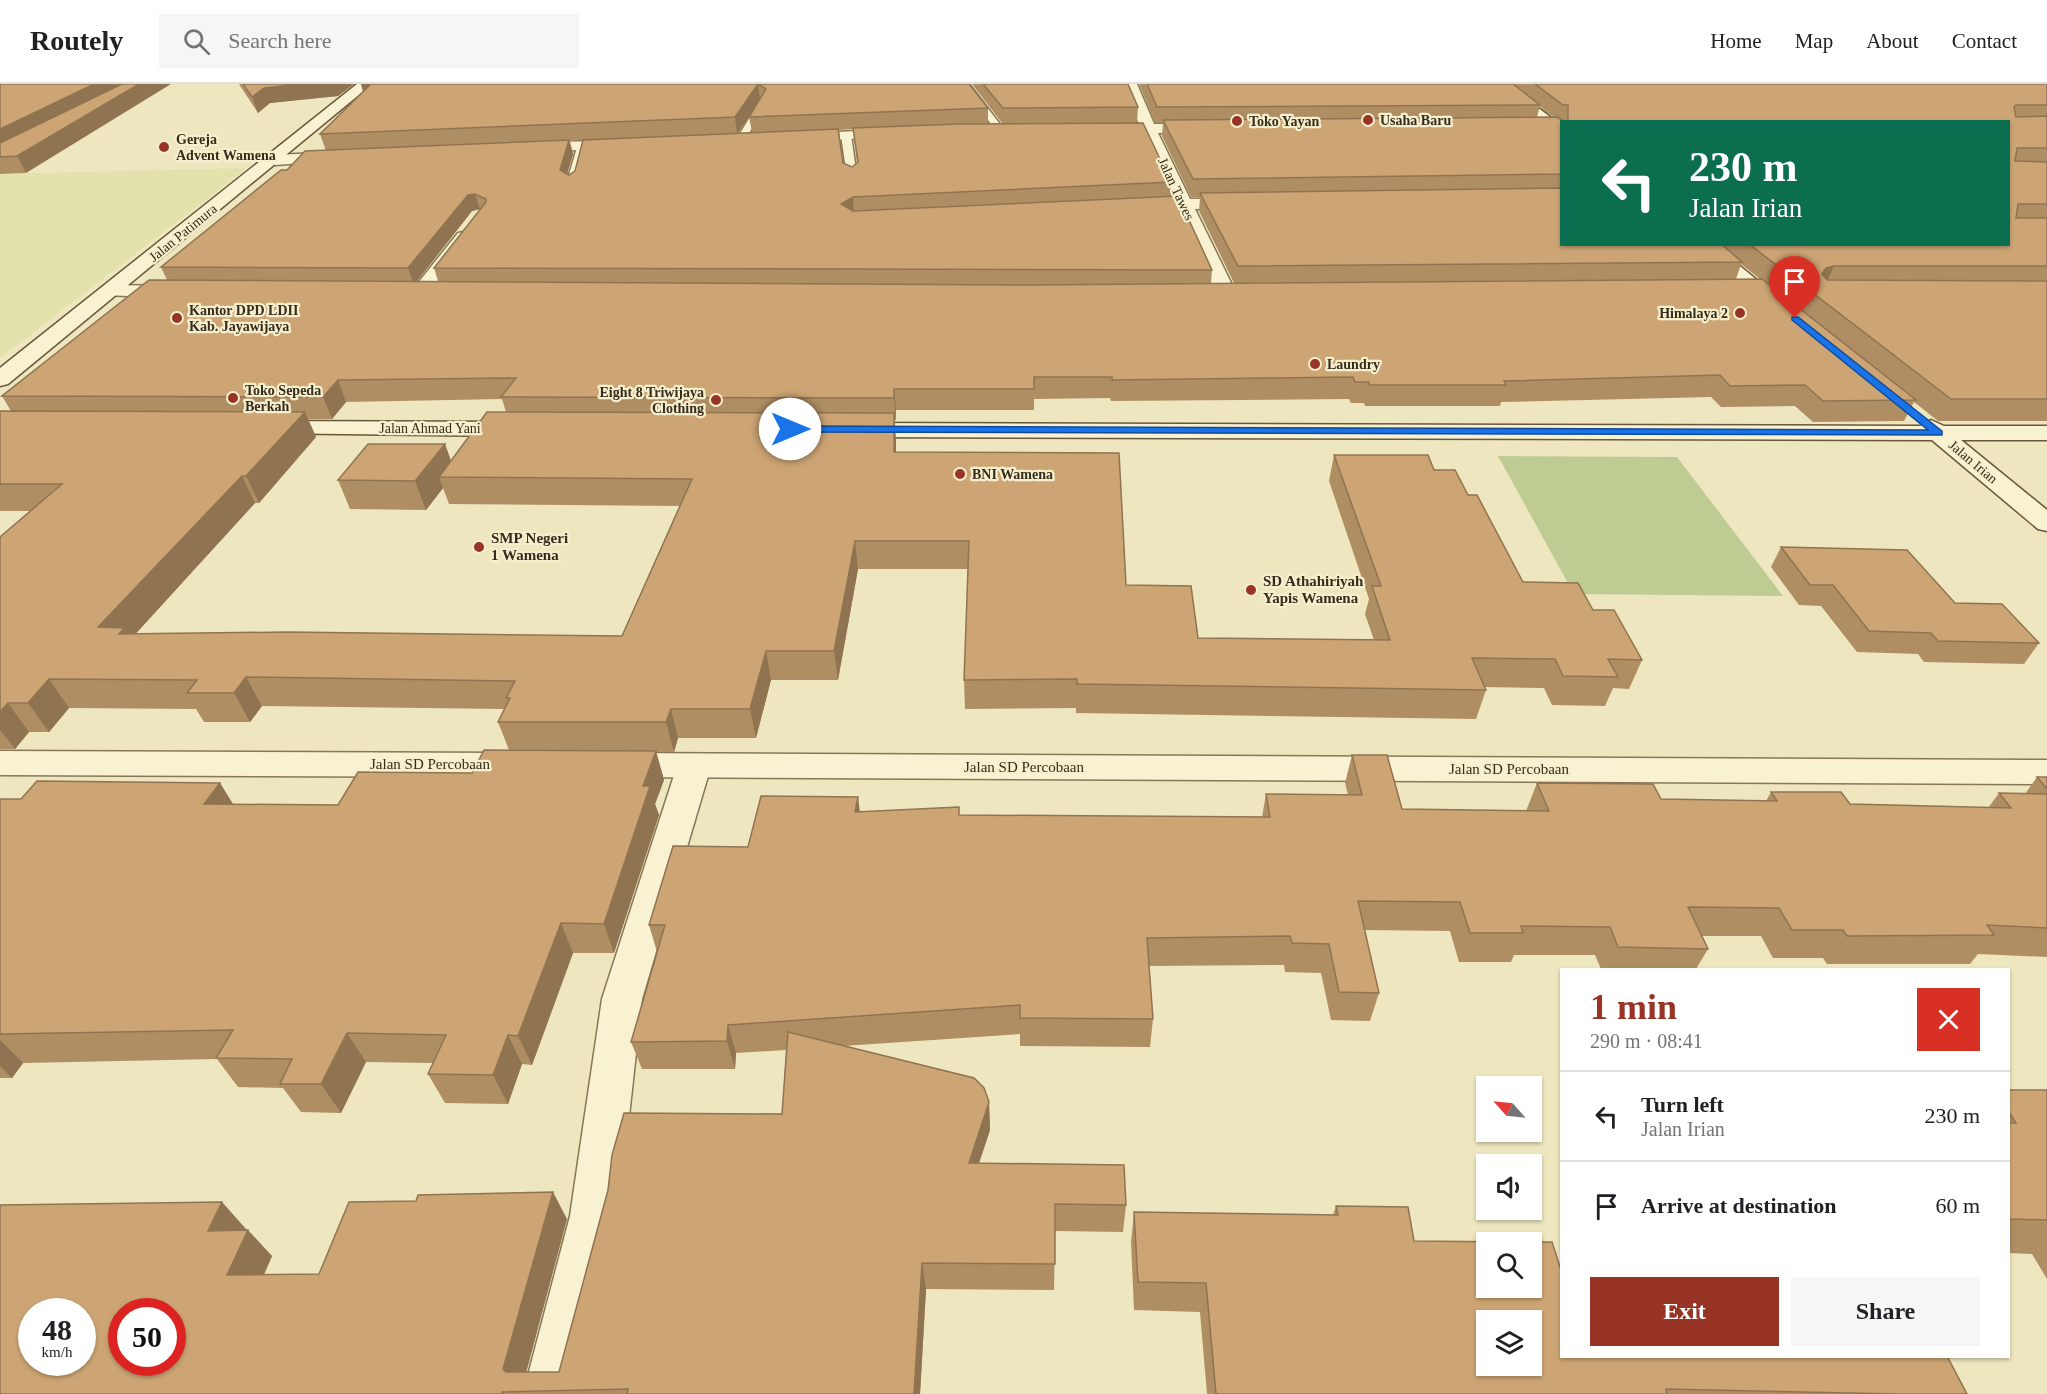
<!DOCTYPE html>
<meta charset="utf-8">
<style>
body{margin:0;font-family:"Times New Roman",serif;background:#f6f6f6;color:#202124;height:100vh;display:flex;flex-direction:column;font-size:22px;white-space:nowrap}
*{box-sizing:border-box;margin:0}
p{font-size:20px;color:#757577}
.icon{flex:none;width:33px;height:33px;fill:none;stroke:currentColor;stroke-width:2;stroke-linecap:round;stroke-linejoin:round}
.map{position:relative;flex:1;overflow:hidden}
.details{position:absolute;left:1560px;top:884px;width:450px;height:390px;display:flex;flex-direction:column;background:#fff;border-radius:0px;box-shadow:0 2px 4px #0004}
.details>*{flex:none}
.hud{position:absolute;left:1560px;top:36px;width:450px;height:126px;border-radius:0px;box-shadow:0 2px 4px #0004;background:#0b6e4f;color:#fff;overflow:hidden}
.needle{width:39px;rotate:297deg}
.tools{position:absolute;left:1476px;top:992px;display:grid;gap:12px}
.tools a{display:grid;place-items:center;width:66px;height:66px;border-radius:0px;background:#fff;box-shadow:0 2px 4px #0004;font-size:30px}
.speed{position:absolute;left:18px;top:1214px;display:flex;gap:12px;font-size:30px;font-weight:700;text-align:center}
.speed>*{display:grid;place-content:center;width:78px;height:78px;border-radius:50%;background:#fff;box-shadow:0 2px 4px #0004;line-height:1}
.speed small{font-size:15px;font-weight:400}
.speed .limit{border:9px solid #d22;background:#fff;color:#111}
.pin{position:absolute;display:grid;place-items:center;width:51px;height:51px;color:#fff;margin:-62px -26px;border-radius:50% 50% 50% 0;rotate:-45deg;box-shadow:0 0 6px #0007}
.pin .icon{rotate:45deg}
.me{position:absolute;width:66px;margin:-33px;rotate:90deg;stroke-linejoin:round;filter:drop-shadow(0 0 4px #0008)}
.turn{display:flex;align-items:center;gap:21px;height:126px;padding:0 30px;font-size:27px}
.turn .icon{width:78px;height:78px;stroke-width:2.5}
.turn b{display:block;font-size:42px;line-height:51px}
.round{display:grid;place-items:center;flex:none;width:63px;height:63px;border-radius:0px;background:#f6f6f6}
.head{display:flex;align-items:center;justify-content:space-between;height:102px;padding:0 30px}
h1{font-size:36px;font-weight:700;line-height:45px;color:#973426}
.button{display:flex;gap:12px;margin-top:auto;padding:12px 30px}
.button a{flex:1;height:69px;border-radius:0px;background:#973426;color:#fff;font-size:24px;font-weight:700;line-height:69px;text-align:center}
.button a+a{background:#f6f6f6;color:#202124}
ul{padding:0;list-style:none}
li{display:flex;align-items:center;gap:18px;height:90px;padding:0 30px;border-top:2px solid #e0e0e0}
li div{flex:1}
li b{display:block;font-size:22px}
li em{font-style:normal}
header{display:flex;align-items:center;gap:36px;box-sizing:border-box;height:84px;padding:0 30px;background:#fff;border-bottom:2px solid #e0e0e0}
header strong{font-size:28px}
nav{display:flex;gap:33px;margin-inline-start:auto;font-size:21px}
.search{width:420px;height:54px;background:#f6f6f6;display:flex;align-items:center;gap:15px;box-sizing:border-box;padding:0 21px;border-radius:0px;color:#757577;font-size:22px}
.map>svg:first-child{display:block}
</style>
<header>
<strong>Routely</strong>
<div class="search"><svg class="icon" aria-label="search" viewBox="0 0 24 24"><circle cx="10" cy="10" r="6"/><path d="M15 15l6 6"/></svg>Search here</div>
<nav><a>Home</a><a>Map</a><a>About</a><a>Contact</a></nav>
</header>
<div class="map">
<svg width="2047" height="1310" viewBox="0 0 2047 1310">
<rect width="100%" height="100%" fill="#eee6bf"/>
<!-- farmland -->
<path fill="#e4e2ac" d="M247 84 0 274V90Z"/>
<!-- green -->
<path fill="#becc93" d="M1498 372 1677 373 1783 512 1574 510Z"/>
<g fill="none" stroke-linecap="round" stroke-linejoin="round">
<defs>
<path id="service" d="M961 0H969L1003 44V48H997Z
M759 18 766 20 744 58H738L736 56Z
M846 48 851 51 857 93 852 96 847 93 841 51Z
M578 60 586 62 576 101 571 104 566 101Z"/>
<path id="minor" d="M1123 0H1137L1154 40H1208L1215 44 1208 48 1158 49 1190 115 1245 114 1253 119 1245 124 1195 125 1236 209 1233 213H1219L1216 209 1178 125 1137 126 1129 121 1137 116 1173 115 1143 49H1101L1094 45 1101 41 1139 40Z
M899 45 906 49 904 52 795 58 788 54 795 50Z
M626 56 631 57 633 60 631 63 525 69 517 64 525 59Z
M342 68 350 73 347 76 275 81 267 76 275 71Z
M464 148 473 153 428 212H414L411 208 414 204 458 149Z
M110 201 179 202 189 208 179 214 103 211 100 207Z
M694 670 706 674 711 682 642 915 618 1132 575 1310H523L570 1132 602 915 677 682 682 674Z"/>
<path id="tertiary" d="M0 667 521 669 533 673 538 681 533 689 521 693 0 691Z
M615 669 2047 676V700L615 693 603 689 598 681 603 673Z"/>
<path id="secondary" d="M357 0H372L8 300 0 302V284Z
M1492 0H1507L1562 42V54Z
M1692 160H1713L1790 223 1787 227H1773Z
M1931 336 1944 342H2047V356H1961L2047 426V447L2038 445 1932 356 851 353 843 351 839 346 843 341 851 339 1920 342Z
M266 337 520 338 528 340 532 345 528 350 520 352 258 349 254 344 258 339Z"/>
</defs>
<!-- service casing -->
<use href="#service" stroke="#877757" stroke-width="3"/>
<!-- minor casing -->
<use href="#minor" stroke="#877757" stroke-width="3"/>
<!-- tertiary casing -->
<use href="#tertiary" stroke="#877757" stroke-width="3"/>
<!-- secondary casing -->
<use href="#secondary" stroke="#68573a" stroke-width="3"/>
<!-- service -->
<use href="#service" fill="#f9f2d2" fill-rule="evenodd"/>
<!-- minor -->
<use href="#minor" fill="#f9f2d2" fill-rule="evenodd"/>
<!-- tertiary -->
<use href="#tertiary" fill="#f9f2d2" fill-rule="evenodd"/>
<!-- secondary -->
<use href="#secondary" fill="#f9f2d2" fill-rule="evenodd"/>
</g>
<!-- wall -->
<path fill="#b08e64" fill-rule="evenodd" d="M0 0 26 89 0 90Z
M239 0H354L338 12 270 19 258 29Z
M361 0H969L988 24V39H1002L972 0H1128L1138 23 1137 39 1171 98 1170 112 1212 186 1211 199H1234L1199 127 1200 113H1191L1162 52 1163 39H1155L1139 0H2047V337H1938L1914 318 1904 337 1813 338 1795 322 1721 323 1711 313 1501 318 1500 322H1365L1364 319H1351L1349 315 1111 317 1110 314 1034 315V326H896V336H894L896 368 1126 501 1198 554 1374 556 1365 530 1369 515 1329 397 1334 371 1434 386 1468 411 1523 498 1593 526 1642 576 1629 605 1613 604 1605 622 1552 621 1544 604 1484 603 1486 606 1476 635 1076 629V624L965 625 964 596 968 485H858L838 596H771L756 654H678L674 668H656L664 696 655 720 659 731 614 869H573L532 981 522 980 508 1020 445 1019 428 990 433 979 366 978 341 1029 301 1028 283 1004 238 1003 217 975 23 979 12 994H0V715H21L220 699 233 721H338L472 689 509 666 498 638 504 625 262 622 250 638H204L196 625 69 624 49 648H29L15 665H0V453L30 427H0V327H11L2 312 167 196 161 183 287 86 326 67 320 50 363 8ZM760 16 749 33 752 48 738 49ZM1540 22 1545 27 1554 33H1537ZM1562 38H2008V160H1562ZM853 45 857 79 852 83 843 79 839 46ZM583 56 575 87 569 91 567 90 573 70 570 57ZM480 125H481L434 184 438 197H417L472 127ZM1741 180 1760 195H1736ZM502 315 506 328 451 377 445 360 338 396 350 425 426 426 443 404 449 420 680 422 622 552 136 549 255 419H259L316 353 308 335H332L346 318Z
M1781 463 1955 519 2039 559 2024 580 1924 578 1918 570 1857 568 1821 522 1799 521 1771 483Z
M1352 671 1402 725 1526 727 1537 699 1661 715 1766 717 1771 708 1850 720 1988 724 1999 709 2025 710 2037 693H2047V873L1978 870 1970 880H1827L1823 874H1773L1761 852H1702L1708 865 1696 885H1601L1595 871H1514L1511 878H1459L1450 847 1364 846 1379 909 1370 937 1331 936 1321 889 1285 888 1284 881 1149 882 1153 935 1150 963 1020 962V950L843 962 989 1018 990 1046 979 1079 1126 1121 1123 1148 1055 1147 1054 1206 926 1205 920 1310H0L246 1145 272 1172 264 1191 319 1190 567 1135 526 1288H559L782 1030 786 966 736 969 735 985H642L631 958 657 868 649 841 748 763 858 713 860 728 959 731 1262 733 1266 710 1348 711 1345 699Z
M2008 1006H2047V1195L2032 1170 2008 1169Z
M1336 1122 1414 1157 1562 1272 1967 1310H1207L1200 1228 1134 1226 1131 1158 1134 1128 1333 1131Z"/>
<!-- shaded-wall -->
<path fill="#907451" d="M94 0H133L0 65V45Z
M139 0H171L26 89 17 72Z
M300 0H354L338 12 270 19 258 29 252 13 264 4Z
M361 0H382L364 9Z
M758 0 760 16 737 50 735 33Z
M569 56 573 70 564 100 560 86Z
M475 110 480 125 472 127 414 201 408 184 468 111Z
M853 113 854 128 841 120Z
M1834 182 1825 202 1822 190 1826 184Z
M338 296 346 318 332 335 323 313Z
M894 305 896 326V336L894 314Z
M305 328 316 353 259 419 246 392Z
M894 329 896 355V394L894 368Z
M445 360 455 389 439 393 443 404 426 426 415 397Z
M242 392 255 419 131 555 98 543Z
M855 457 858 485 838 596 834 567Z
M766 567 771 596 756 654 750 625Z
M246 593 262 622 250 638 234 609Z
M49 595 69 624 49 648 28 619Z
M8 619 29 648 15 665 0 646V628Z
M671 625 678 654 674 668 666 638Z
M656 667 664 696 655 720 659 731 614 869 604 840 643 702Z
M220 699 238 728 204 720Z
M858 713 861 741 855 728Z
M561 839 573 869 532 981 518 952Z
M728 941 736 969 735 985 727 957Z
M347 949 366 978 341 1029 321 1000Z
M508 951 522 980 508 1020 493 991Z
M0 956 23 979 12 994 0 982Z
M989 1018 990 1046 970 1106 969 1079Z
M553 1108 567 1135 521 1308 503 1285Z
M222 1118 246 1145 233 1173 208 1147Z
M248 1146 272 1172 252 1217 227 1191Z
M922 1179 926 1205 920 1310H914Z"/>
<!-- building -->
<path fill="#cda574" stroke="#907451" stroke-width="1.5" fill-rule="evenodd" d="M0 0H94L0 45Z
M122 0H139L17 72 0 73V59Z
M243 0H300L264 4 252 13Z
M371 0H969L988 24 749 33 766 5 758 0 735 33 320 50Z
M983 0H1128L1138 23 1003 24Z
M1147 0H1513L1540 21 1157 23Z
M1535 0H2047V21H2016L2014 23 2016 33 2047 32V64H2017L2015 77 2047 78V120H2018L2016 134H2047V182H1834L1826 184 1822 190 1827 196 2047 197V315H1951L1749 160H2008V38H1568V21H1563Z
M1557 33 1565 38H1562V90L1193 95 1163 36Z
M1143 39 1171 98 853 113 841 120 853 127 1178 112 1212 186 434 184 486 118V115L475 110 468 111 408 184 161 183 281 86H287L305 67 569 56 560 86 569 91 575 87 583 56 838 45 843 79 852 83 858 78 853 44 958 40Z
M1562 104V160H1721L1742 178 1238 182 1200 109Z
M1762 195 1916 316 1823 317 1805 301 1730 302 1720 291 1504 297 1506 301H1370L1369 298H1355L1353 293 1112 296V293H1034V305H894V314L501 313 516 294 338 296 323 313 2 312 149 196 1032 201Z
M0 327 305 328 246 392H242L98 543 124 544 119 550 287 548 622 552 692 395 439 393 487 328 894 329V368L1119 369 1126 501 1191 502 1198 554 1390 556 1372 502H1381L1334 371H1428L1434 386H1455L1468 411H1477L1523 498 1578 499 1593 526H1614L1642 576 1608 575 1618 593 1563 592 1555 575 1472 574 1486 606 1077 600V595L964 596 969 457H855L834 567H766L750 625H671L666 638H498L510 614H506L515 597 246 593 234 609H187L197 596 49 595 28 619H8L0 628V453L62 400H0Z
M368 360H445L415 397 338 396Z
M1781 463 1907 466 1955 519 2002 520 2039 559 1938 557 1931 549 1869 547 1833 501H1810Z
M484 666 656 667 643 702H650L604 840 561 839 518 952 508 951 493 991 428 990 446 951 347 949 321 1000H280L292 975 216 974 233 946 0 950V715H21L37 697 220 699 204 720 338 721 358 688 472 689Z
M1352 671H1387L1402 725 1549 727 1537 699 1653 700 1661 715 1777 717 1771 708H1841L1850 720 2011 724 1999 709 2047 710V844L1987 841 1994 851 1847 852 1843 846H1792L1779 824 1688 823 1708 865 1618 863 1610 843 1521 842 1523 849H1470L1460 818 1358 817 1379 909 1339 908 1329 860 1292 859 1290 852 1147 854 1153 935 1020 934V921L728 941 727 957 631 958 665 841H649L673 762 748 763 761 712 858 713 855 728 959 723V731L1270 733 1266 710 1362 711Z
M2037 693H2047V705Z
M788 948 974 994 984 1004 989 1018 969 1079 1124 1081 1126 1121 1055 1120V1180L922 1179 914 1310H627L628 1305 502 1308V1310H0V1121L222 1118 208 1147 248 1146 227 1191 319 1190 349 1118 416 1117 418 1111 553 1108 503 1285 506 1288H559L608 1106 612 1071 624 1029 782 1030ZM32 1227H82V1278H32ZM122 1227H172V1278H122Z
M2008 1006H2047V1136L2010 1135 2008 1132V1039H2016L2008 1027Z
M1336 1122 1408 1123 1414 1157 1514 1158H1486V1203H1532V1158H1552L1562 1189V1272H1947L1967 1310H1898L1666 1305 1667 1310H1216L1206 1199 1138 1198 1134 1128 1338 1131ZM1486 1236H1532V1281H1486Z"/>
<!-- route -->
<path fill="#1a73e8" stroke="#114b97" stroke-width="1.5" d="M1792 233H1798L1942 347V351L790 348 785 345 790 342 1928 346 1792 236Z"/>
<!-- markers -->
<g fill="#973426" stroke="#f6efce" stroke-width="2">
<circle cx="1368" cy="36" r="6"/>
<circle cx="1237" cy="37" r="6"/>
<circle cx="164" cy="63" r="6"/>
<circle cx="1740" cy="229" r="6"/>
<circle cx="177" cy="234" r="6"/>
<circle cx="1315" cy="280" r="6"/>
<circle cx="233" cy="314" r="6"/>
<circle cx="716" cy="316" r="6"/>
<circle cx="960" cy="390" r="6"/>
<circle cx="479" cy="463" r="6"/>
<circle cx="1251" cy="506" r="6"/>
</g>
<g text-anchor="middle" dominant-baseline="central" stroke-width="4.5" stroke-linejoin="round" paint-order="stroke">
<!-- far-poi labels -->
<g font-size="14" font-weight="bold" fill="#362c1c" stroke="#f6efce" text-anchor="start">
<text x="1380" y="36">Usaha Baru</text>
<text x="1249" y="37">Toko Yayan</text>
<text x="176" y="55">Gereja<tspan x="176" dy="16">Advent Wamena</tspan></text>
<text x="189" y="226">Kantor DPD LDII<tspan x="189" dy="16">Kab. Jayawijaya</tspan></text>
<text x="1728" y="229" text-anchor="end">Himalaya 2</text>
<text x="1327" y="280">Laundry</text>
<text x="245" y="306">Toko Sepeda<tspan x="245" dy="16">Berkah</tspan></text>
<text x="704" y="308" text-anchor="end">Eight 8 Triwijaya<tspan x="704" dy="16">Clothing</tspan></text>
<text x="972" y="390">BNI Wamena</text>
</g>
<!-- far-street labels -->
<g font-size="14" fill="#362c1c" stroke="#f6efce">
<text transform="translate(1176 105) rotate(65)">Jalan Tawes</text>
<text transform="translate(183 149) rotate(-39)">Jalan Patimura</text>
<text x="430" y="344">Jalan Ahmad Yani</text>
<text transform="translate(1973 378) rotate(40)">Jalan Irian</text>
</g>
<!-- poi labels -->
<g font-size="15" font-weight="bold" fill="#362c1c" stroke="#f6efce" text-anchor="start">
<text x="491" y="454">SMP Negeri<tspan x="491" dy="17">1 Wamena</tspan></text>
<text x="1263" y="497">SD Athahiriyah<tspan x="1263" dy="17">Yapis Wamena</tspan></text>
</g>
<!-- street labels -->
<g font-size="15" fill="#362c1c" stroke="#f6efce">
<text x="430" y="680">Jalan SD Percobaan</text>
<text x="1024" y="683">Jalan SD Percobaan</text>
<text x="1509" y="685">Jalan SD Percobaan</text>
</g>
</g>
</svg>
<div class="tools">
<a><svg class="needle" viewBox="-14 -14 28 28"><path d="M0-13l5 13h-10z" fill="#e53935"/><path d="M0 13l5-13h-10z" fill="#757577"/></svg></a>
<a><svg class="icon" aria-label="sound" viewBox="0 0 24 24"><path d="M4 9h4l5-4v14l-5-4H4zM17 9q2 3 0 6"/></svg></a>
<a><svg class="icon" aria-label="search" viewBox="0 0 24 24"><circle cx="10" cy="10" r="6"/><path d="M15 15l6 6"/></svg></a>
<a><svg class="icon" aria-label="layers" viewBox="0 0 24 24"><path d="M12 4l9 5-9 5-9-5zM3 14l9 5 9-5"/></svg></a>
</div>
<div class="speed"><div>48<small>km/h</small></div><div class="limit">50</div></div>
<div class="pin" style="left:1795px;top:234px;background:#d93025"><svg class="icon" aria-label="arrive" viewBox="0 0 24 24"><path d="M6 21V4h12l-3 4 3 4H6"/></svg></div>
<svg class="me" style="left:790px;top:345px" viewBox="-20 -20 40 40"><circle r="19" fill="#fff"/><path d="M0-13L10 11 0 6-10 11z" fill="#1a73e8"/></svg>
<div class="hud">
<div class="turn"><svg class="icon" aria-label="left" viewBox="0 0 24 24"><path d="M17 20v-9H6M10 6l-5 5 5 5"/></svg><div><b>230 m</b>Jalan Irian</div></div>
</div>
<section class="details">
<div class="head"><div><h1>1 min</h1><p>290 m · 08:41</p></div><a class="round" style="background:#d93025;color:#fff"><svg class="icon" aria-label="close" viewBox="0 0 24 24"><path d="M6 6l12 12M18 6L6 18"/></svg></a></div>
<ul>
<li><svg class="icon" aria-label="left" viewBox="0 0 24 24"><path d="M17 20v-9H6M10 6l-5 5 5 5"/></svg><div><b>Turn left</b><p>Jalan Irian</p></div><em>230 m</em></li>
<li><svg class="icon" aria-label="arrive" viewBox="0 0 24 24"><path d="M6 21V4h12l-3 4 3 4H6"/></svg><div><b>Arrive at destination</b></div><em>60 m</em></li>
</ul>
<div class="button"><a>Exit</a><a>Share</a></div>
</section>
</div>
